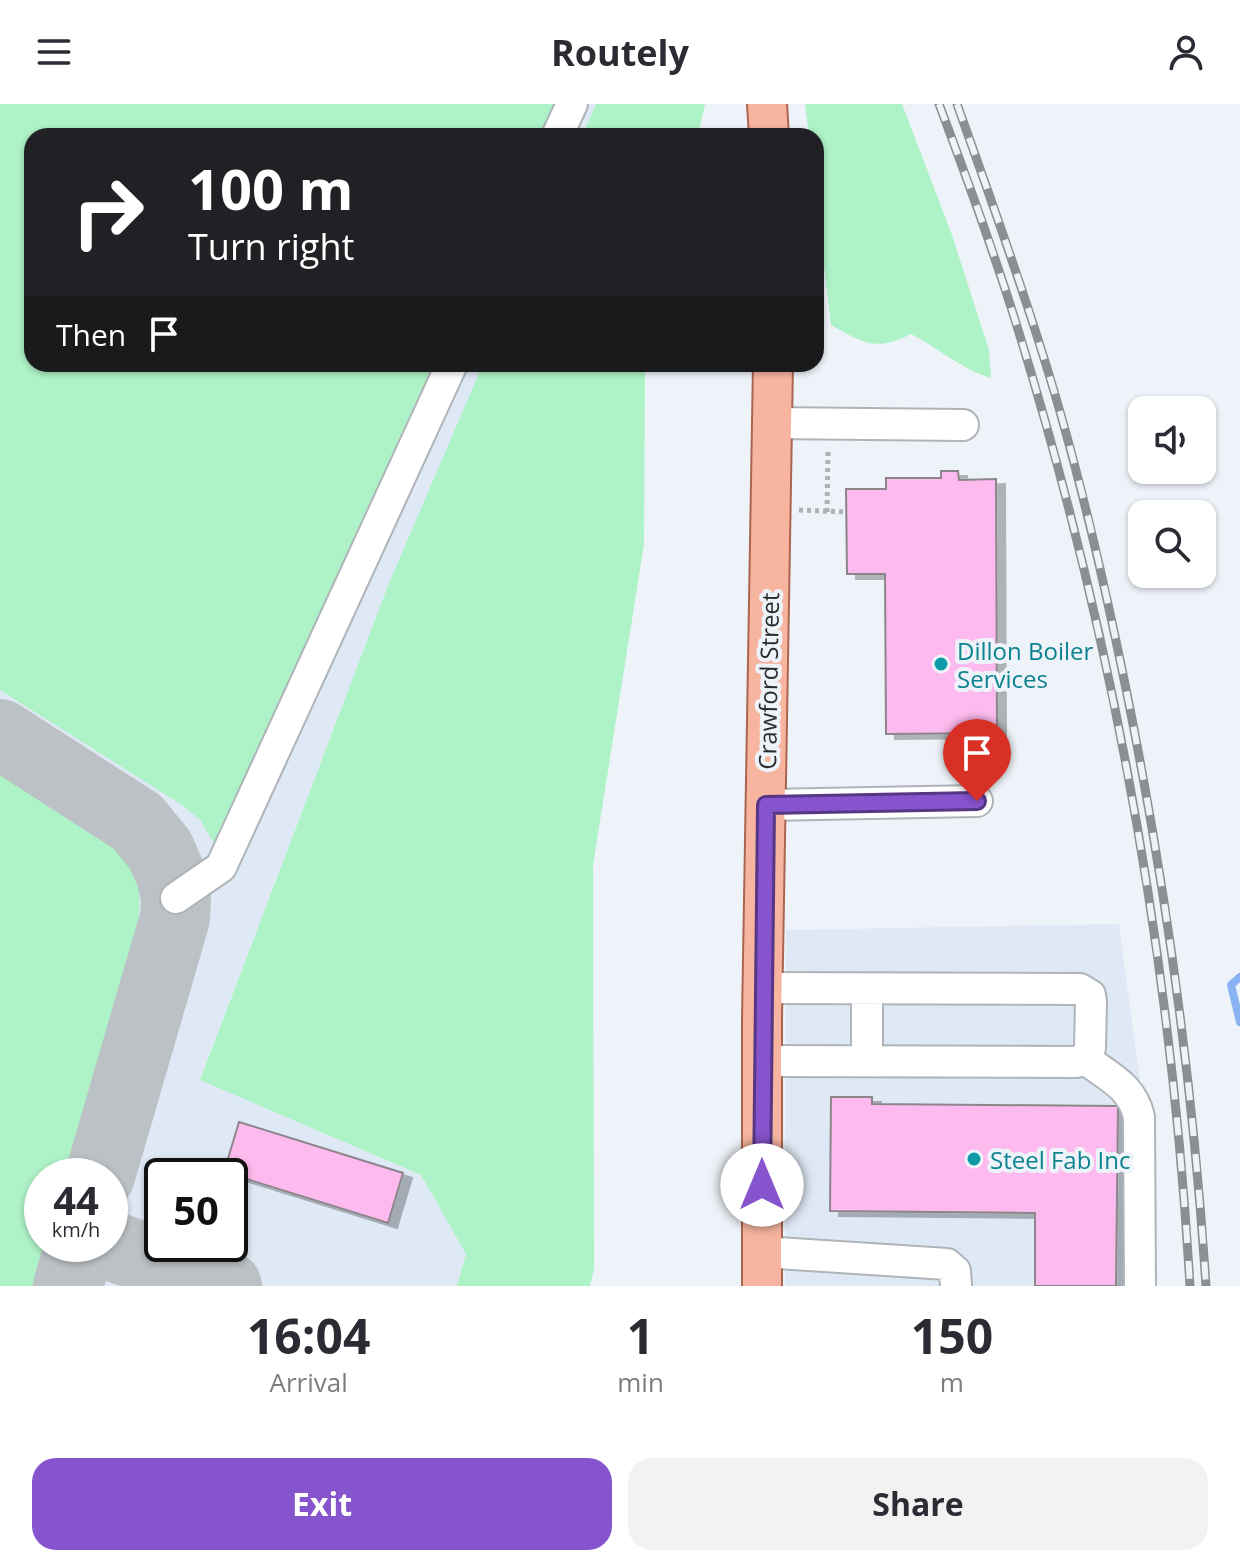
<!DOCTYPE html>
<style>
body{margin:0;font-family:"Open Sans",sans-serif;background:#f2f2f3;color:#2b2b33;height:100vh;display:flex;flex-direction:column;font-size:30px;white-space:nowrap}
*{box-sizing:border-box;margin:0}
p{font-size:26px;color:#7c7c81}
.icon{flex:none;width:44px;height:44px;fill:none;stroke:currentColor;stroke-width:2;stroke-linecap:round;stroke-linejoin:round}
.map{position:relative;height:1182px;overflow:hidden}
.side{display:flex;flex-direction:column;background:#fff;flex:1}
.side>*{flex:none}
.hud{position:absolute;left:24px;top:24px;width:800px;height:244px;border-radius:24px;box-shadow:0 2px 6px #0004;background:#202124;color:#fff;overflow:hidden}
.buttons{position:absolute;left:1128px;top:292px;display:grid;gap:16px}
.buttons a{display:grid;place-items:center;width:88px;height:88px;border-radius:16px;background:#fff;box-shadow:0 2px 6px #0004;font-size:40px}
.speed{position:absolute;left:24px;top:1054px;display:flex;gap:16px;font-size:40px;font-weight:700;text-align:center}
.speed>*{display:grid;place-content:center;width:104px;height:104px;border-radius:50%;background:#fff;box-shadow:0 2px 6px #0004;line-height:1}
.speed small{font-size:20px;font-weight:400}
.speed .limit{border:4px solid #111;border-radius:12px;background:#fff;color:#111}
.pin{position:absolute;display:grid;place-items:center;width:68px;height:68px;color:#fff;margin:-82px -34px;border-radius:50% 50% 50% 0;rotate:-45deg;box-shadow:0 0 8px #0007}
.pin .icon{rotate:45deg}
.me{position:absolute;width:88px;margin:-44px;rotate:0deg;stroke-linejoin:round;filter:drop-shadow(0 0 6px #0008)}
.turn{display:flex;align-items:center;gap:28px;height:168px;padding:0 32px;font-size:36px}
.turn .icon{width:104px;height:104px;stroke-width:2.5}
.turn b{display:block;font-size:56px;line-height:68px}
.then{display:flex;align-items:center;height:76px;padding:0 32px;background:#0003;gap:16px;font-size:30px}
.eta{display:flex;justify-content:space-evenly;align-items:center;height:136px;text-align:center}
.eta b{font-size:48px;font-weight:700;line-height:56px}
.primary-button{display:flex;gap:16px;margin-top:auto;padding:16px 32px}
.primary-button a{flex:1;height:92px;border-radius:24px;background:#8654cc;color:#fff;font-size:32px;font-weight:700;line-height:92px;text-align:center}
.primary-button a+a{background:#f2f2f3;color:#2b2b33}
header{display:flex;justify-content:space-between;align-items:center;height:104px;padding:0 32px;background:#fff;font-size:36px;font-weight:700}
.map>svg:first-child{display:block}
</style>
<header><svg class="icon" aria-label="menu" viewBox="0 0 24 24"><path d="M4 6h16M4 12h16M4 18h16"/></svg>Routely<svg class="icon" aria-label="person" viewBox="0 0 24 24"><circle cx="12" cy="8" r="4"/><path d="M4 21q1-7 8-7t8 7"/></svg></header>
<div class="map">
<svg width="1240" height="1182" viewBox="0 0 1240 1182">
<defs>
<filter id="shadow"><feDropShadow dx="9" dy="5" stdDeviation="0" flood-color="#0004"/></filter>
</defs>
<rect width="100%" height="100%" fill="#eef3f9"/>
<!-- built -->
<path fill="#dfe9f5" fill-rule="evenodd" d="M0 0H596L582 32H32V260H483L389 479 200 975 421 1071 466 1150 457 1182H0ZM42 1072H110V1140H42ZM162 1072H230V1140H162Z
M1119 820 1157 1106 1155 1182H785L786 826Z"/>
<!-- green -->
<path fill="#aef2c7" d="M0 0H557L543 32H32V260H441L215 741 200 716 182 701 0 586Z
M596 0H705L698 32H582Z
M805 0H902L952 131 989 246 991 274C963 266 938 244 911 230 876 248 863 239 831 221L816 91V32H809Z
M483 260H645L644 440 593 761 594 1164 590 1182H457L466 1150 421 1071 200 976 389 479Z
M0 670C34 691 119 734 134 769 144 792 138 819 134 843L65 1072H42V1140H45L33 1182H0Z"/>
<g fill="none" stroke-linecap="round" stroke-linejoin="round">
<!-- stream -->
<path stroke="#88b2f1" stroke-width="8" d="M1240 873 1231 881 1240 918"/>
<!-- taxiway -->
<path stroke="#bcc1c6" stroke-width="70" d="M0 630 137 718 160 746 171 771 176 794 175 814 100 1072
M106 1140 227 1182
M68 1182 80 1140"/>
</g>
<!-- building -->
<path fill="#fdbaee" stroke="#8c868b" stroke-width="2" filter="url(#shadow)" d="M941 367H958L959 376 996 375 997 629 886 630 885 470H847L846 385H886V374H941Z
M831 993H872V1000L1118 1002 1116 1182H1035V1109L830 1107Z
M239 1018 403 1069 388 1119 224 1068Z"/>
<g fill="none" stroke-linecap="round" stroke-linejoin="round">
<defs>
<path id="minor" d="M557 32 572 0
M772 319 963 321
M766 701 977 697
M176 794 221 763 452 260
M1085 955C1109 973 1132 982 1139 1013L1140 1182
M762 957 1076 958 1085 955 1090 944 1091 898 1090 891 1080 885 762 884
M867 957V885
M762 1148 947 1160 955 1167 956 1182"/>
<path id="major" d="M767 0 769 32
M762 1182V915L773 260"/>
</defs>
<!-- minor casing -->
<use href="#minor" stroke="#afb4b9" stroke-width="34"/>
<!-- major casing -->
<use href="#major" stroke="#ab654f" stroke-width="42"/>
<!-- path -->
<path stroke="#aeb2b7" stroke-width="5" stroke-dasharray="4 4" stroke-linecap="butt" d="M799 406 846 408
M827 408 828 345"/>
<!-- minor -->
<use href="#minor" stroke="#fff" stroke-width="30"/>
<!-- major -->
<use href="#major" stroke="#f7b5a0" stroke-width="38"/>
<defs>
<path id="rail" d="M939 0C966 72 993 145 1016 219 1113 531 1171 856 1190 1182
M957 0C986 82 1016 164 1042 248 1077 358 1103 472 1126 585 1166 782 1193 981 1206 1182"/>
</defs>
<!-- rail casing -->
<use href="#rail" stroke="#8b8f93" stroke-width="9"/>
<!-- rail -->
<use href="#rail" stroke="#eef3f9" stroke-width="6" stroke-dasharray="18" stroke-linecap="butt"/>
</g>
<g fill="none" stroke-linecap="round" stroke-linejoin="round">
<defs>
<path id="route" d="M762 1081 766 701 977 697"/>
</defs>
<!-- route casing -->
<use href="#route" stroke="#573785" stroke-width="20"/>
<!-- route -->
<use href="#route" stroke="#8654cc" stroke-width="14"/>
</g>
<!-- markers -->
<g fill="#0f9aa8" stroke="#eef3f9" stroke-width="3">
<circle cx="941" cy="560" r="8"/>
<circle cx="974" cy="1055" r="8"/>
</g>
<g text-anchor="middle" dominant-baseline="central" stroke-width="8" stroke-linejoin="round" paint-order="stroke">
<!-- culture labels -->
<g font-size="24" fill="#0d838f" stroke="#eef3f9" text-anchor="start">
<text x="957" y="546">Dillon Boiler<tspan x="957" dy="28">Services</tspan></text>
<text x="990" y="1055">Steel Fab Inc</text>
</g>
<!-- street labels -->
<g font-size="24" fill="#2a2c2e" stroke="#eef3f9">
<text transform="translate(768 577) rotate(-89)">Crawford Street</text>
</g>
</g>
</svg>
<div class="buttons">
<a><svg class="icon" aria-label="sound" viewBox="0 0 24 24"><path d="M4 9h4l5-4v14l-5-4H4zM17 9q2 3 0 6"/></svg></a>
<a><svg class="icon" aria-label="search" viewBox="0 0 24 24"><circle cx="10" cy="10" r="6"/><path d="M15 15l6 6"/></svg></a>
</div>
<div class="speed"><div>44<small>km/h</small></div><div class="limit">50</div></div>
<div class="pin" style="left:977px;top:697px;background:#d93025"><svg class="icon" aria-label="arrive" viewBox="0 0 24 24"><path d="M6 21V4h12l-3 4 3 4H6"/></svg></div>
<svg class="me" style="left:762px;top:1081px" viewBox="-20 -20 40 40"><circle r="19" fill="#fff"/><path d="M0-13L10 11 0 6-10 11z" fill="#8654cc"/></svg>
<div class="hud">
<div class="turn"><svg class="icon" aria-label="right" viewBox="0 0 24 24"><path d="M7 20v-9h11M14 6l5 5-5 5"/></svg><div><b>100 m</b>Turn right</div></div>
<div class="then">Then<svg class="icon" aria-label="arrive" viewBox="0 0 24 24"><path d="M6 21V4h12l-3 4 3 4H6"/></svg></div>
</div>
</div>
<section class="side">
<div class="eta">
<div><b>16:04</b><p>Arrival</p></div>
<div><b>1</b><p>min</p></div>
<div><b>150</b><p>m</p></div>
</div>
<div class="primary-button"><a>Exit</a><a>Share</a></div>
</section>
